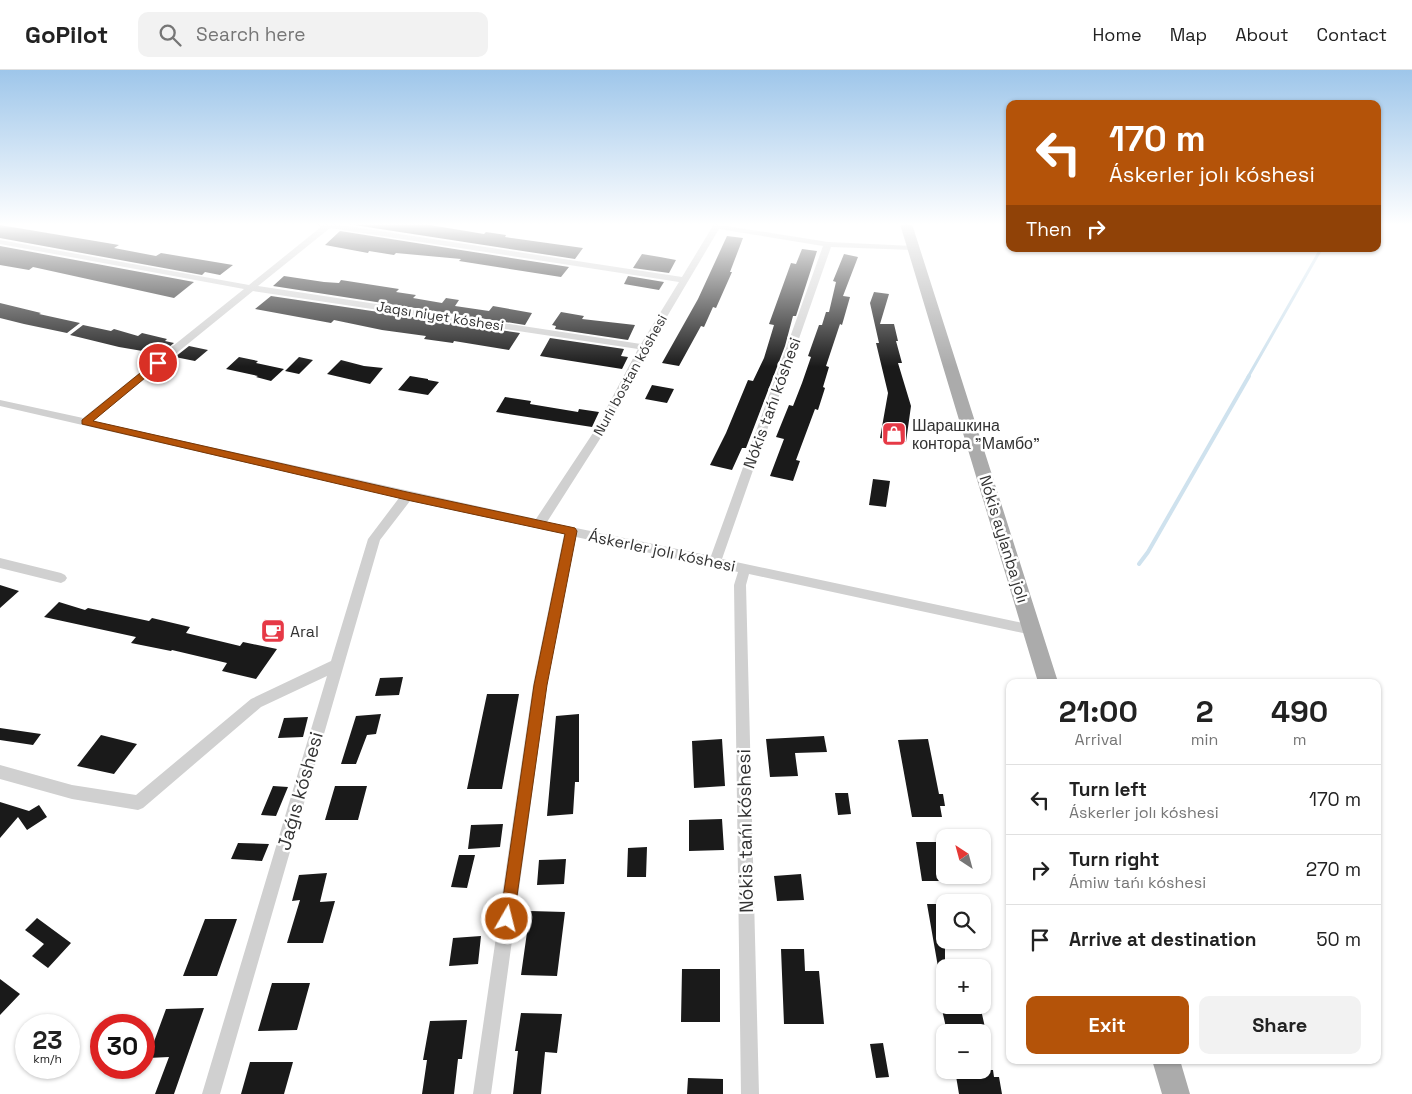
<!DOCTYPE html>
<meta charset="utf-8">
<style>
body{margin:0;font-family:"Space Grotesk",sans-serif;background:#f2f2f2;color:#222;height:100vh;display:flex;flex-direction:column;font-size:19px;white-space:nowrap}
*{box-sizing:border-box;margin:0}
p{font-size:16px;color:#767676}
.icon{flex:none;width:28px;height:28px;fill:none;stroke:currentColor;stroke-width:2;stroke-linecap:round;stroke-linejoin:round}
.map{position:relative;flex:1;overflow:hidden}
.sheet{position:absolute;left:1006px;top:609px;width:375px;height:385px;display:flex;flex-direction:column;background:#fff;border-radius:10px;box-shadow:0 1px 4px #0004}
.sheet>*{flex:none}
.guide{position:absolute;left:1006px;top:30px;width:375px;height:152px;border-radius:10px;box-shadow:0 1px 4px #0004;background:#b45309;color:#fff;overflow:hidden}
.needle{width:32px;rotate:324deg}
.buttons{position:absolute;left:936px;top:759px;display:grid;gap:10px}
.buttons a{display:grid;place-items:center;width:55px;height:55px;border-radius:10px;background:#fff;box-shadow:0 1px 4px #0004;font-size:25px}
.speed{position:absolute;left:15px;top:944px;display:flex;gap:10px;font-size:25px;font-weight:700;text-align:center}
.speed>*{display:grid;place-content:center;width:65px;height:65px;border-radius:50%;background:#fff;box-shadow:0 1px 4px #0004;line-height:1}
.speed small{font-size:12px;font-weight:400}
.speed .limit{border:8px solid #d22;background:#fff;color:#111}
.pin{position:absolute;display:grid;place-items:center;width:42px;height:42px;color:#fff;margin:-21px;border:2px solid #fff;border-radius:50%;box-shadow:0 1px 5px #0007}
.me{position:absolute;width:55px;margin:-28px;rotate:8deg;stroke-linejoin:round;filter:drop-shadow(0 0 4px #0008)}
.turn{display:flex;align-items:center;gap:18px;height:105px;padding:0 20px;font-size:22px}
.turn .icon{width:65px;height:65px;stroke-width:2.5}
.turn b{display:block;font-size:35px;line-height:42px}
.then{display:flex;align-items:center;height:48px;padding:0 20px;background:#0003;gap:10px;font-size:19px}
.eta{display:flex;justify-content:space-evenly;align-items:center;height:85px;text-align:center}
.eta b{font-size:30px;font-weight:600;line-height:35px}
.action{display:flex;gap:10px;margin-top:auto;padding:10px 20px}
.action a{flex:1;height:58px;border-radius:10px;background:#b45309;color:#fff;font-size:20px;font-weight:600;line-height:58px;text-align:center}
.action a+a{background:#f2f2f2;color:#222}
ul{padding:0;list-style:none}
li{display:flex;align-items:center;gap:15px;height:70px;padding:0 20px;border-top:1px solid #e0e0e0}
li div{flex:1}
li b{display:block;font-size:19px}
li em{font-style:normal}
header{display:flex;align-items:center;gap:30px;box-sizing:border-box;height:70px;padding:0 25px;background:#fff;border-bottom:1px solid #e0e0e0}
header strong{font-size:24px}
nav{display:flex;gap:28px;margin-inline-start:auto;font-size:18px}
.search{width:350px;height:45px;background:#f2f2f2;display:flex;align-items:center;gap:12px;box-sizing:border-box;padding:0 18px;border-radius:10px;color:#767676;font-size:19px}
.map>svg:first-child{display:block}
</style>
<header>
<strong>GoPilot</strong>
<div class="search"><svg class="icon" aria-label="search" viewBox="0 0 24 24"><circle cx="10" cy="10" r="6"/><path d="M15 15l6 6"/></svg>Search here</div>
<nav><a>Home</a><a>Map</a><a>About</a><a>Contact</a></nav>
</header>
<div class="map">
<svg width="1412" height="1024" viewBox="0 0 1412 1024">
<rect width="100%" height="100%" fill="#fff"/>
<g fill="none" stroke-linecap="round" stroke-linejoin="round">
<!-- stream-far1 -->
<path stroke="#cfe2ee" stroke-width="3" d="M1248 307 1321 179"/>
<!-- stream -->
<path stroke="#cfe2ee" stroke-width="4" d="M1139 494 1148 482 1249 306"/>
</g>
<!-- building -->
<path fill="#1a1a1a" d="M348 154H424L484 164 486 162 506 165 505 167 583 178 575 189Z
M0 155 119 175 114 178 156 186 161 183 233 195 220 205 205 202 202 205 0 168Z
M340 161 569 197 561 207 459 191 461 189 396 183 394 185 369 181 368 183 325 175Z
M727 166 743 168 730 202H732L716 238 713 237 704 257 701 256 679 296 662 293 698 229Z
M0 176 194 212 174 228 33 197 29 200 0 195Z
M802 179 817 181 797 243 796 246H793L785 276 746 378H742L732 400 710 395 726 363 748 310 753 311 764 288 774 255 769 254 791 193 796 194Z
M642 184 660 187 676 190 669 203 633 198Z
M844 184 858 187 843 226 850 227 842 255 840 254 826 296 829 297 823 317 825 318 818 340 815 339 796 390 800 391 793 411 770 406 784 369 776 367 789 335 793 336 802 313 811 287 808 286 819 255H822L826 242H829L836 212 833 211Z
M284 206 324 212 339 213 341 210 399 219 396 222 416 225 413 228 442 233 446 228 459 230 455 236 489 241 493 236 532 243 525 255 273 216Z
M628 206 664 212 659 220 624 214Z
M874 222 889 224 880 254H894L898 271H896L902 293H898L911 336 906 372 880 368 888 323 876 273H879L870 233Z
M271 226 520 263 509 280 454 271 453 273 424 269 426 266 382 260 334 250 331 253 255 239Z
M0 233 41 243 39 244 80 253 67 263 24 254 0 248Z
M561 242 584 246 582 249 635 255 628 270 555 259 556 256 552 255Z
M83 255 111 261 114 259 138 266 142 263 167 269 165 271 174 273 160 284 119 277 70 265Z
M550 268 624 279 621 286 628 287 622 299 540 286Z
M189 276 208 280 195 291 175 287Z
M239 287 258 291 256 293 284 299 271 311 256 307 258 306 226 299Z
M299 287 313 290 299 304 285 301Z
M341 290 364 296 383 298 370 314 327 304Z
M410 306 428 309V310L439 312 428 325 398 320Z
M652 315 674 319 667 333 645 329Z
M505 327 531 331 530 334 578 342 579 339 599 342 592 357 496 342Z
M873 409 890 411 886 437 869 435Z
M0 515 19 521 0 538Z
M59 532 85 540 88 538 149 551 152 548 190 557 186 563 240 576 243 572 277 579 256 609 222 601 227 593 172 580 171 581 131 573 136 567 44 547Z
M403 607 399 625 375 626 380 608Z
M487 624H519L502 719H467Z
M381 644 376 664 367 665 356 694H341L356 646Z
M579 644V712H575L573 744 547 746 556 646Z
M308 647 303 667 278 668 284 648Z
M0 658 41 664 33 675 0 670Z
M101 665 137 674 114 704 77 696Z
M824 666 827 682 795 683 798 706 770 707 766 669Z
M722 669 725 716 694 718 692 671Z
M928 669 939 724H943L945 736H940L942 747H912L898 670Z
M273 716 288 717 276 746 261 745Z
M335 716H367L358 750H325Z
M835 723H848L851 744 838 745Z
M0 732 29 741 39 735 47 747 27 760 18 747 0 768Z
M722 749 724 780 689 781V750Z
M503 754 500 777 468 779 471 755Z
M916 772H945V811H922Z
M238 773 269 774 262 791 231 789Z
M647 777 646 807H627L628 778Z
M459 785H475L467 818 451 817Z
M566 789 564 814 537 815 539 790Z
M327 803 320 832 335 831 323 873H287L300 830 292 831 299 805Z
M801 804 804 830 777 831 774 806Z
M927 834H945V897H938Z
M530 841 565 842 557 906 521 905Z
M37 848 71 873 48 898 32 886 44 874 25 860Z
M205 849H237L217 906H183Z
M481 866 478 894 449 896 453 868Z
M781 879H804L805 901H819L824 954H784Z
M682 899H720V952H681Z
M0 909 20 924 0 945Z
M272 913H310L297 960 258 961Z
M941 935H980L986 962H947Z
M204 938 174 1024H155L169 987 148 988 166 939Z
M521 943 562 944 557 983 545 982 541 1024H513L518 981H515Z
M467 950 462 989H458L454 1024H422L427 990H423L430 951Z
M883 973 889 1007 876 1008 870 974Z
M250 992H293L284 1024H241Z
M955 1000H993L994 1007H999L1002 1024H959Z
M688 1008 723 1009V1024H687Z"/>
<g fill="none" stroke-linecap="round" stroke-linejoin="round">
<!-- minor -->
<path fill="#d0d0d0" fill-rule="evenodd" d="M314 154H334L682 207 714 154 828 172 913 176 917 178 913 180 831 177 722 489 1032 555 1037 556 1039 560 1037 564 1032 565 749 504 746 515 759 1024H741L734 515 738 502 576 467 547 615 491 1024H473L533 615 564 464 410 431 380 470 220 1024H202L327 606 261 637 143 738 138 740 72 729 0 709V695L72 715 136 725 251 629 331 591 368 469 399 428 0 336V330L83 348 244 219 0 174V170L249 215 321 157ZM330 158 679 212 641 274 258 216ZM719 159 823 176 711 486 547 452 605 361 649 277ZM253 221 638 279 595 360 536 449 93 351Z
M0 488 61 503 65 505 67 508 65 511 61 513 0 498Z"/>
<!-- primary -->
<path fill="#ababab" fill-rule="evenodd" d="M900 154H912L1058 612H1038Z
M1152 990H1180L1190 1024H1162Z"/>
</g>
<!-- sky -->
<linearGradient id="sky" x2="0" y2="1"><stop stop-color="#9ec6ea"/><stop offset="0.52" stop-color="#fff"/><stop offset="1" stop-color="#fff" stop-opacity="0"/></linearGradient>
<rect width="1412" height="297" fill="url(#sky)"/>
<!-- route -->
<path fill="#b45309" stroke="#753606" d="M155 291H162L163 293 93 351 407 422 575 458 577 461 547 615 513 854 507 856 502 854 500 849 534 615 565 464 407 430 82 354V350Z"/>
<!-- icons -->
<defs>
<symbol id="shop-square" viewBox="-11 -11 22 22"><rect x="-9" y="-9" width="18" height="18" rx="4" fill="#e63946" stroke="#fff"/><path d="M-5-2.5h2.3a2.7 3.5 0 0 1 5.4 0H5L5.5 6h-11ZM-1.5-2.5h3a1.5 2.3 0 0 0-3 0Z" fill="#fff"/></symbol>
<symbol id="cafe-square" viewBox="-11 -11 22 22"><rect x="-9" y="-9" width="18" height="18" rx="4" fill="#e63946" stroke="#fff"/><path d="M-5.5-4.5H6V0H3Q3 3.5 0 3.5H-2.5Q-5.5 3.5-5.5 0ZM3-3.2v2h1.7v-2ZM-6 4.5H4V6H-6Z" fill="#fff"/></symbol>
</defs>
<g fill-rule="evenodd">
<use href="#shop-square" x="880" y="350" width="28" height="28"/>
<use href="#cafe-square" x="259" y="547" width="28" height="28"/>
</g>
<g text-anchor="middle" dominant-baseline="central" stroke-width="5" stroke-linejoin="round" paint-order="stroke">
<!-- far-street labels -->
<g font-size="14" fill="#333" stroke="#fff">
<text transform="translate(440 246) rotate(9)">Jaqsı niyet kóshesi</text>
<text transform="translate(630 305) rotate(-61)">Nurlı bostan kóshesi</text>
</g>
<!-- street labels -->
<g font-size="16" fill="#333" stroke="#fff">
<text transform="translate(772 333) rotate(-70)">Nókis tańı kóshesi</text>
<text transform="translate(1004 469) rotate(73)">Nókis aylanba jolı</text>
<text transform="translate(662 481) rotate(12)">Áskerler jolı kóshesi</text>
</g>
<!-- poi labels -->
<g font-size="16" fill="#333" stroke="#fff" text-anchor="start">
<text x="912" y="355">Шарашкина<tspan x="912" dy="18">контора "Мамбо"</tspan></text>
<text x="290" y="561">Aral</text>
</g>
<!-- near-street labels -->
<g font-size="19" fill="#333" stroke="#fff">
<text transform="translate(300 721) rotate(-74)">Jaǵıs kóshesi</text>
<text transform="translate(745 761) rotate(-91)">Nókis tańı kóshesi</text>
</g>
</g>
</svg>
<div class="buttons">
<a><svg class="needle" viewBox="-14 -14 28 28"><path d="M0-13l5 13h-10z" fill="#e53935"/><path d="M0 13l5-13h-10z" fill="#767676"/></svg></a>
<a><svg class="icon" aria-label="search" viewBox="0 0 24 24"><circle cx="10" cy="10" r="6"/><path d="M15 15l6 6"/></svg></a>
<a>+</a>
<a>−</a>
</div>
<div class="speed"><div>23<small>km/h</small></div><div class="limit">30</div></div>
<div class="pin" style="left:158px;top:293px;background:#d93025"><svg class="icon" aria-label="arrive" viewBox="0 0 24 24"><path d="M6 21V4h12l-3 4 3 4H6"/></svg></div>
<svg class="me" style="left:507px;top:849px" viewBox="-20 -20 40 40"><circle r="17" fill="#b45309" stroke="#fff" stroke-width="3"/><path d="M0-11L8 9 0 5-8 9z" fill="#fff"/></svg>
<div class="guide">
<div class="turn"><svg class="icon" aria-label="left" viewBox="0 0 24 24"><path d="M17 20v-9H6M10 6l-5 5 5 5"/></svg><div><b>170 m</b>Áskerler jolı kóshesi</div></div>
<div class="then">Then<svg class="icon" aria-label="right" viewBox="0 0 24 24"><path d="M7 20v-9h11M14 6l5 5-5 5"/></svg></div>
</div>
<section class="sheet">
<div class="eta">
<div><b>21:00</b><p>Arrival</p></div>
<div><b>2</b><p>min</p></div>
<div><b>490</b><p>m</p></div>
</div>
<ul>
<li><svg class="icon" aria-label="left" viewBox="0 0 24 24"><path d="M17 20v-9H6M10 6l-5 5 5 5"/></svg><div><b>Turn left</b><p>Áskerler jolı kóshesi</p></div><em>170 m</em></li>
<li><svg class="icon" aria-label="right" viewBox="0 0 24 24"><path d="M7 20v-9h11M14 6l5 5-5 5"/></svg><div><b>Turn right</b><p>Ámiw tańı kóshesi</p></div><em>270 m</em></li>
<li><svg class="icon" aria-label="arrive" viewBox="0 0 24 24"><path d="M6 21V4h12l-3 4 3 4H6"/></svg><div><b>Arrive at destination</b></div><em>50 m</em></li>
</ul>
<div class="action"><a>Exit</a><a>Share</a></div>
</section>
</div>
